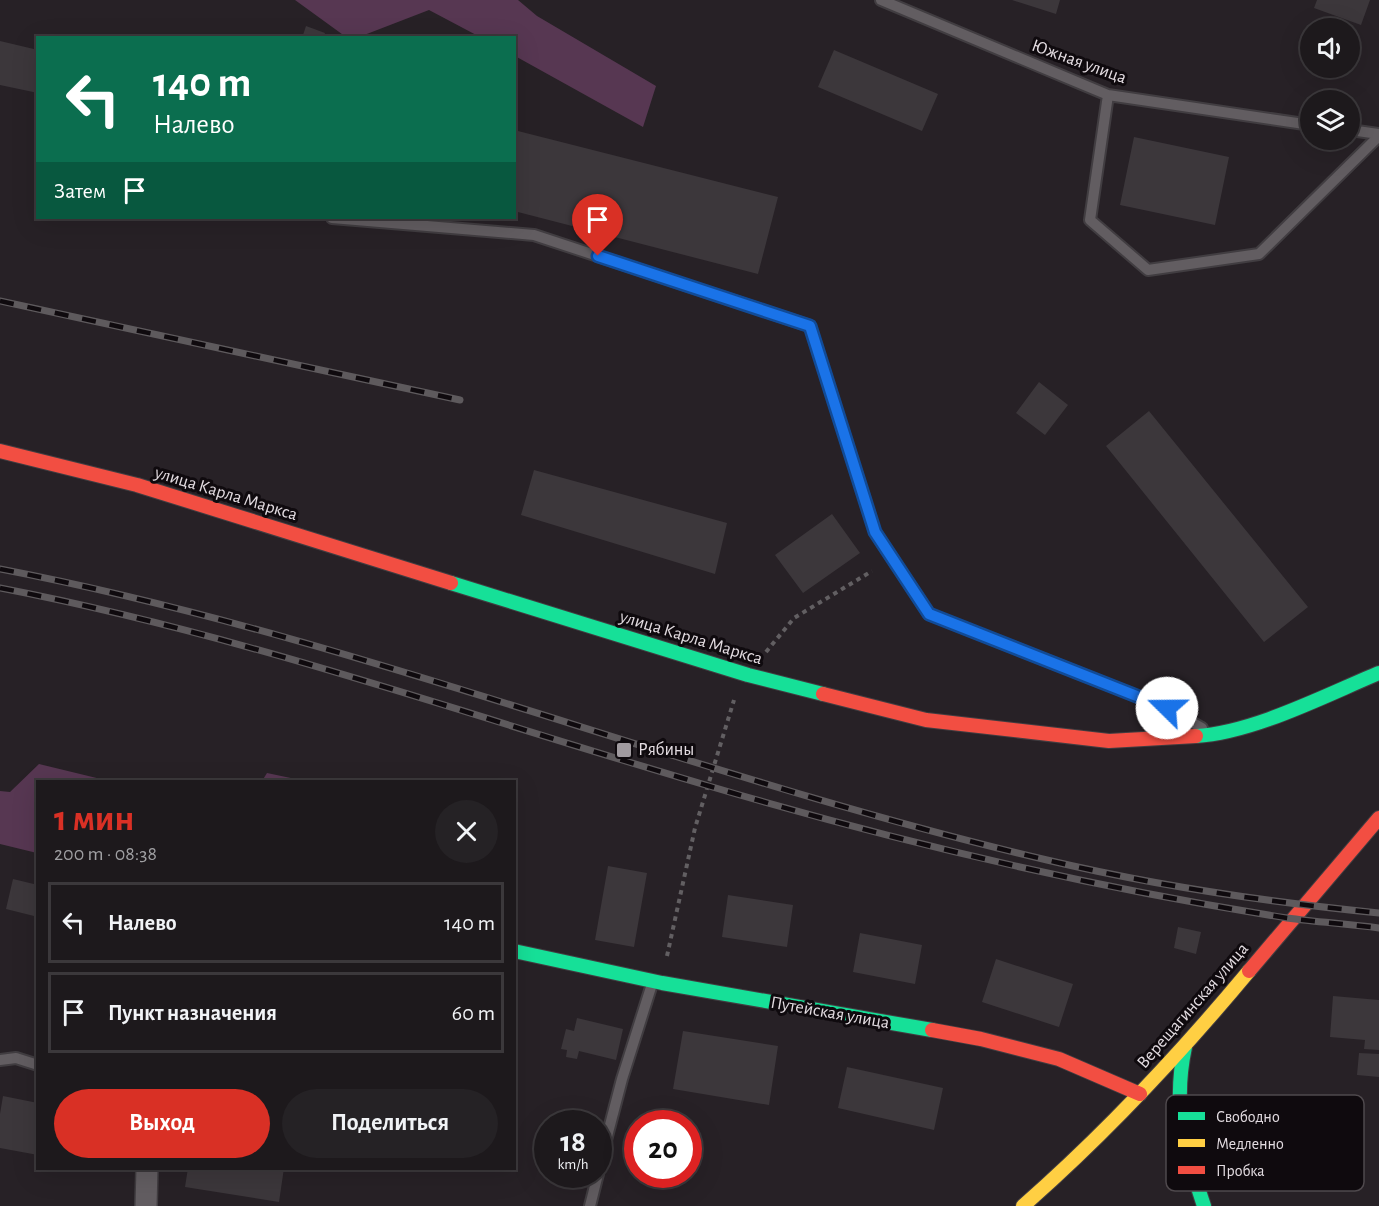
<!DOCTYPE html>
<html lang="ru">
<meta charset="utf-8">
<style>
body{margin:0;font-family:"Alegreya Sans",sans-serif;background:#252225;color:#f1f3f6;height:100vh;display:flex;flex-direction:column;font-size:22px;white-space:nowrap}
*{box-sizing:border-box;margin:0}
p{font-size:20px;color:#a0a0a3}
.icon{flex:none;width:33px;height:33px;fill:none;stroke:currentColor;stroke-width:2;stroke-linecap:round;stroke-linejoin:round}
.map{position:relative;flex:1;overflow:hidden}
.side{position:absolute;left:36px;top:780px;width:480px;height:390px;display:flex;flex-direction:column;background:#1d191c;border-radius:0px;box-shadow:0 6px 24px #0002,0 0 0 2px #3b383b}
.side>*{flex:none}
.banner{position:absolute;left:36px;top:36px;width:480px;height:183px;border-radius:0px;box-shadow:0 6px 24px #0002,0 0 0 2px #3b383b;background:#0b6e4f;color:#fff;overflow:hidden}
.tools{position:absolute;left:1300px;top:18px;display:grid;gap:12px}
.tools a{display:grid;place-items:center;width:60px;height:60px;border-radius:50%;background:#1d191c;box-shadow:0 6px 24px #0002,0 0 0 2px #3b383b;font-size:30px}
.speed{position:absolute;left:534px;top:1110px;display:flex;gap:12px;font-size:30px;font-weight:700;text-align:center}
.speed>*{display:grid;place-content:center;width:78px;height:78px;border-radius:50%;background:#1d191c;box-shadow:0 6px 24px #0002,0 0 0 2px #3b383b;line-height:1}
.speed small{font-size:15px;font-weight:400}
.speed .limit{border:9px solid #d22;background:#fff;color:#111}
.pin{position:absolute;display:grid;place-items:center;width:51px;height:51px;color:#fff;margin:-62px -26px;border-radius:50% 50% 50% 0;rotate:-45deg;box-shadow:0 0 6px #0007}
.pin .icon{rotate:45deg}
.me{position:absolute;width:66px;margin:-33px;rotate:292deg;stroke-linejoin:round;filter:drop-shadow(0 0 4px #0008)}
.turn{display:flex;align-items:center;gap:21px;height:126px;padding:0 18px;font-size:27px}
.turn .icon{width:78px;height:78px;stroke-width:2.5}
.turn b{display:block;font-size:42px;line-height:51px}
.then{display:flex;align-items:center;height:57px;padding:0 18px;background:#0003;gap:12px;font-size:22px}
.round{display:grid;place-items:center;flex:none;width:63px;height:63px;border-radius:32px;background:#252225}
.summary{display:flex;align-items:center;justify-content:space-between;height:102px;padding:0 18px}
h1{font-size:36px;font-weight:700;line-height:45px;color:#d93025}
.cta{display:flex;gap:12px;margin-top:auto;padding:12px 18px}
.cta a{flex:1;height:69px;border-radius:36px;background:#d93025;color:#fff;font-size:24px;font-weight:700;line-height:69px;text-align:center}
.cta a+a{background:#252225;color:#f1f3f6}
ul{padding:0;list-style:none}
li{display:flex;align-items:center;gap:18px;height:81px;margin:0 12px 9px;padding:0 6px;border:3px solid #3b383b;border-radius:0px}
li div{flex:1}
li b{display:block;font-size:22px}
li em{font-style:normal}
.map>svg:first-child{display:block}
</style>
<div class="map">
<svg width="1379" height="1206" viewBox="0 0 1379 1206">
<rect width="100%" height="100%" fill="#272126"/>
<!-- green -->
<path fill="#573752" d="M295 0H518L537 16 656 86 643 127 515 56 514 38 480 37 429 10 359 37H346Z
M39 764 109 781 38 782 37 853 0 844V791L10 792Z
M267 773 305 781H262Z"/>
<!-- building -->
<path fill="#3c373b" d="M1012 0H1060L1056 14Z
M1317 0H1370L1361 25 1314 8Z
M306 26 325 33 323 38H302Z
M0 41 38 50V93L0 85Z
M834 50 938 94 922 131 818 87Z
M514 130 778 197 758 274 514 211Z
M1134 137 1229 157 1215 225 1120 205Z
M1039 382 1068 405 1045 435 1016 413Z
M1149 411 1308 607 1264 642 1106 446Z
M534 470 727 523 715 574 521 515Z
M832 514 860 553 803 593 775 555Z
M608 866 647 873 634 947 595 940Z
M13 879 38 885V917L6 909Z
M728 895 793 905 787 947 722 937Z
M1178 927 1201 932 1196 954 1174 948Z
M860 933 922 945 915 984 853 972Z
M996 959 1073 984 1059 1027 982 1002Z
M1333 996 1379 1000V1050L1364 1049 1365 1040 1330 1037Z
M577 1018 623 1029 616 1060 579 1051 577 1059 566 1057 567 1050 561 1049 566 1029 574 1031Z
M683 1031 778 1046 769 1105 673 1089Z
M1359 1053 1379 1054V1077L1357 1075Z
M847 1067 943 1088 934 1130 838 1108Z
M3 1096 38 1103V1155L0 1148V1114Z
M188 1168H284L279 1202 185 1187Z"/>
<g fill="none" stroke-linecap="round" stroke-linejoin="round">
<defs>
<path id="lane" d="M881 0 1108 95 1311 125
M1108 95 1090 220 1148 270 1259 254 1379 136
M1350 130 1379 134
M332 218 534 235 810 326 875 532 929 614 1167 708 1202 728
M0 1060 16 1058 38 1065
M598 1171 622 1079 652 984
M590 1206 598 1174"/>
<path id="street" d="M146 1206 147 1168"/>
<path id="fast" d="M451 583 748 675 823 694
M1196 736C1253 733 1326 695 1379 673
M514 951 662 983 932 1030
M1185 1047C1172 1108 1185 1149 1204 1206"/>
<path id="slow" d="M1023 1206C1105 1134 1179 1055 1249 971"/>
<path id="jam" d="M0 451 137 485 451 583
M823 694 926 720 1109 741 1196 736
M1249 971 1379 818
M932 1030 981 1039 1059 1059 1140 1094"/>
</defs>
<!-- lane casing -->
<use href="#lane" stroke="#413d41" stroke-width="14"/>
<!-- street casing -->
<use href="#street" stroke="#413d41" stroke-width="24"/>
<!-- fast casing -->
<use href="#fast" stroke="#413d41" stroke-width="16"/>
<!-- slow casing -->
<use href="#slow" stroke="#413d41" stroke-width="16"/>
<!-- jam casing -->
<use href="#jam" stroke="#413d41" stroke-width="16"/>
<!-- path -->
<path stroke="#625f62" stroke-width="4" stroke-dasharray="4.5 4.5" stroke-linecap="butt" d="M766 652 794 618 872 571
M667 956 695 828 734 700"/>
<!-- lane -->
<use href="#lane" stroke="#625d61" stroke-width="10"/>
<!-- street -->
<use href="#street" stroke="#625d61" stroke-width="21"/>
<!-- fast -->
<use href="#fast" stroke="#16e098" stroke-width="14"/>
<!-- slow -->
<use href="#slow" stroke="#ffcf43" stroke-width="14"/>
<!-- jam -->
<use href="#jam" stroke="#f24e42" stroke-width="14"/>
<defs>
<path id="rail" d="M0 301 460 400
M0 569C357 637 694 778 1047 860 1156 886 1268 902 1379 913
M0 588C241 634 473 717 709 786 898 842 1091 887 1287 918 1317 922 1348 924 1379 928"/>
</defs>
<!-- rail casing -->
<use href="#rail" stroke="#5e5a5d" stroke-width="7"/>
<!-- rail -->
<use href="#rail" stroke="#0f0a0e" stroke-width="4.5" stroke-dasharray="14" stroke-linecap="butt"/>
</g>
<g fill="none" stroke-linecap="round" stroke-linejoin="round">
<defs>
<path id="route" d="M598 256 810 326 875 532 929 614 1167 708"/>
</defs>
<!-- route casing -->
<use href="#route" stroke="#114b97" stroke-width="15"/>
<!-- route -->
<use href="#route" stroke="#1a73e8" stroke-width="10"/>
</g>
<!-- markers -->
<rect fill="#a19ba0" stroke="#0f0a0e" stroke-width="2" x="616" y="742" width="16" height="16" rx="3"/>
<g text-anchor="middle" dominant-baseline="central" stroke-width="6" stroke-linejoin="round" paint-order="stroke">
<!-- street labels -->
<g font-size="18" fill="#e3dce1" stroke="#0f0a0e">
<text transform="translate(1079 62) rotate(20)">Южная улица</text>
<text transform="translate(226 494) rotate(17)">улица Карла Маркса</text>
<text transform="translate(691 638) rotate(17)">улица Карла Маркса</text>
<text transform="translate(1193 1006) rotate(-49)">Верещагинская улица</text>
<text transform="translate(830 1013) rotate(10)">Путейская улица</text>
</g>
<!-- poi labels -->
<g font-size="18" fill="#e3dce1" stroke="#0f0a0e" text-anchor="start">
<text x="638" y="750">Рябины</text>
</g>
</g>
<!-- legend -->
<rect x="1166" y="1095" width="198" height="96" rx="9" fill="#0f0a0e" stroke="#4f494d" stroke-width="1.5"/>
<rect x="1178" y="1112" width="27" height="8" fill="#16e098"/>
<rect x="1178" y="1139" width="27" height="8" fill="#ffcf43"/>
<rect x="1178" y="1166" width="27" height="8" fill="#f24e42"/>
<g font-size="16" fill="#e3dce1">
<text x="1216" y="1122">Свободно</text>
<text x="1216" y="1149">Медленно</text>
<text x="1216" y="1176">Пробка</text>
</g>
</svg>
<div class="tools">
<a><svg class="icon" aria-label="sound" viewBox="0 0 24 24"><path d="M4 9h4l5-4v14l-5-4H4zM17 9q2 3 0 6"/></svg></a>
<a><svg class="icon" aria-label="layers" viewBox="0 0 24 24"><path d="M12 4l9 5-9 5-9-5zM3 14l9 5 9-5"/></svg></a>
</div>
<div class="speed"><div>18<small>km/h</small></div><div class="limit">20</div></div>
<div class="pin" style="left:598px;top:256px;background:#d93025"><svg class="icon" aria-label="arrive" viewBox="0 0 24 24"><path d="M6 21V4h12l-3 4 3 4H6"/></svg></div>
<svg class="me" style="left:1167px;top:708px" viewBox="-20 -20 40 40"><circle r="19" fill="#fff"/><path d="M0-13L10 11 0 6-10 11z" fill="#1a73e8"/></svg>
<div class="banner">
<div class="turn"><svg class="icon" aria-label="left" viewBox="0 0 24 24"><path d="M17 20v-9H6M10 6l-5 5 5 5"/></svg><div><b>140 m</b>Налево</div></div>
<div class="then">Затем<svg class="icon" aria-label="arrive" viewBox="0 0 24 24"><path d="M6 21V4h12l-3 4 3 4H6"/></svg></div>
</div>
<section class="side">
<div class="summary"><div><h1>1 мин</h1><p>200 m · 08:38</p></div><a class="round"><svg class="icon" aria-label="close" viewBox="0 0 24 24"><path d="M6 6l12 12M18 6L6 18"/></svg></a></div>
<ul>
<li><svg class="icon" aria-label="left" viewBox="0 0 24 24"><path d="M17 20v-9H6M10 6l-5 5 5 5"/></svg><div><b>Налево</b></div><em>140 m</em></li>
<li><svg class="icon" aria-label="arrive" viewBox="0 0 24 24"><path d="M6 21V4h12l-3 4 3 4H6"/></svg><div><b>Пункт назначения</b></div><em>60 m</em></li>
</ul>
<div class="cta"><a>Выход</a><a>Поделиться</a></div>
</section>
</div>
